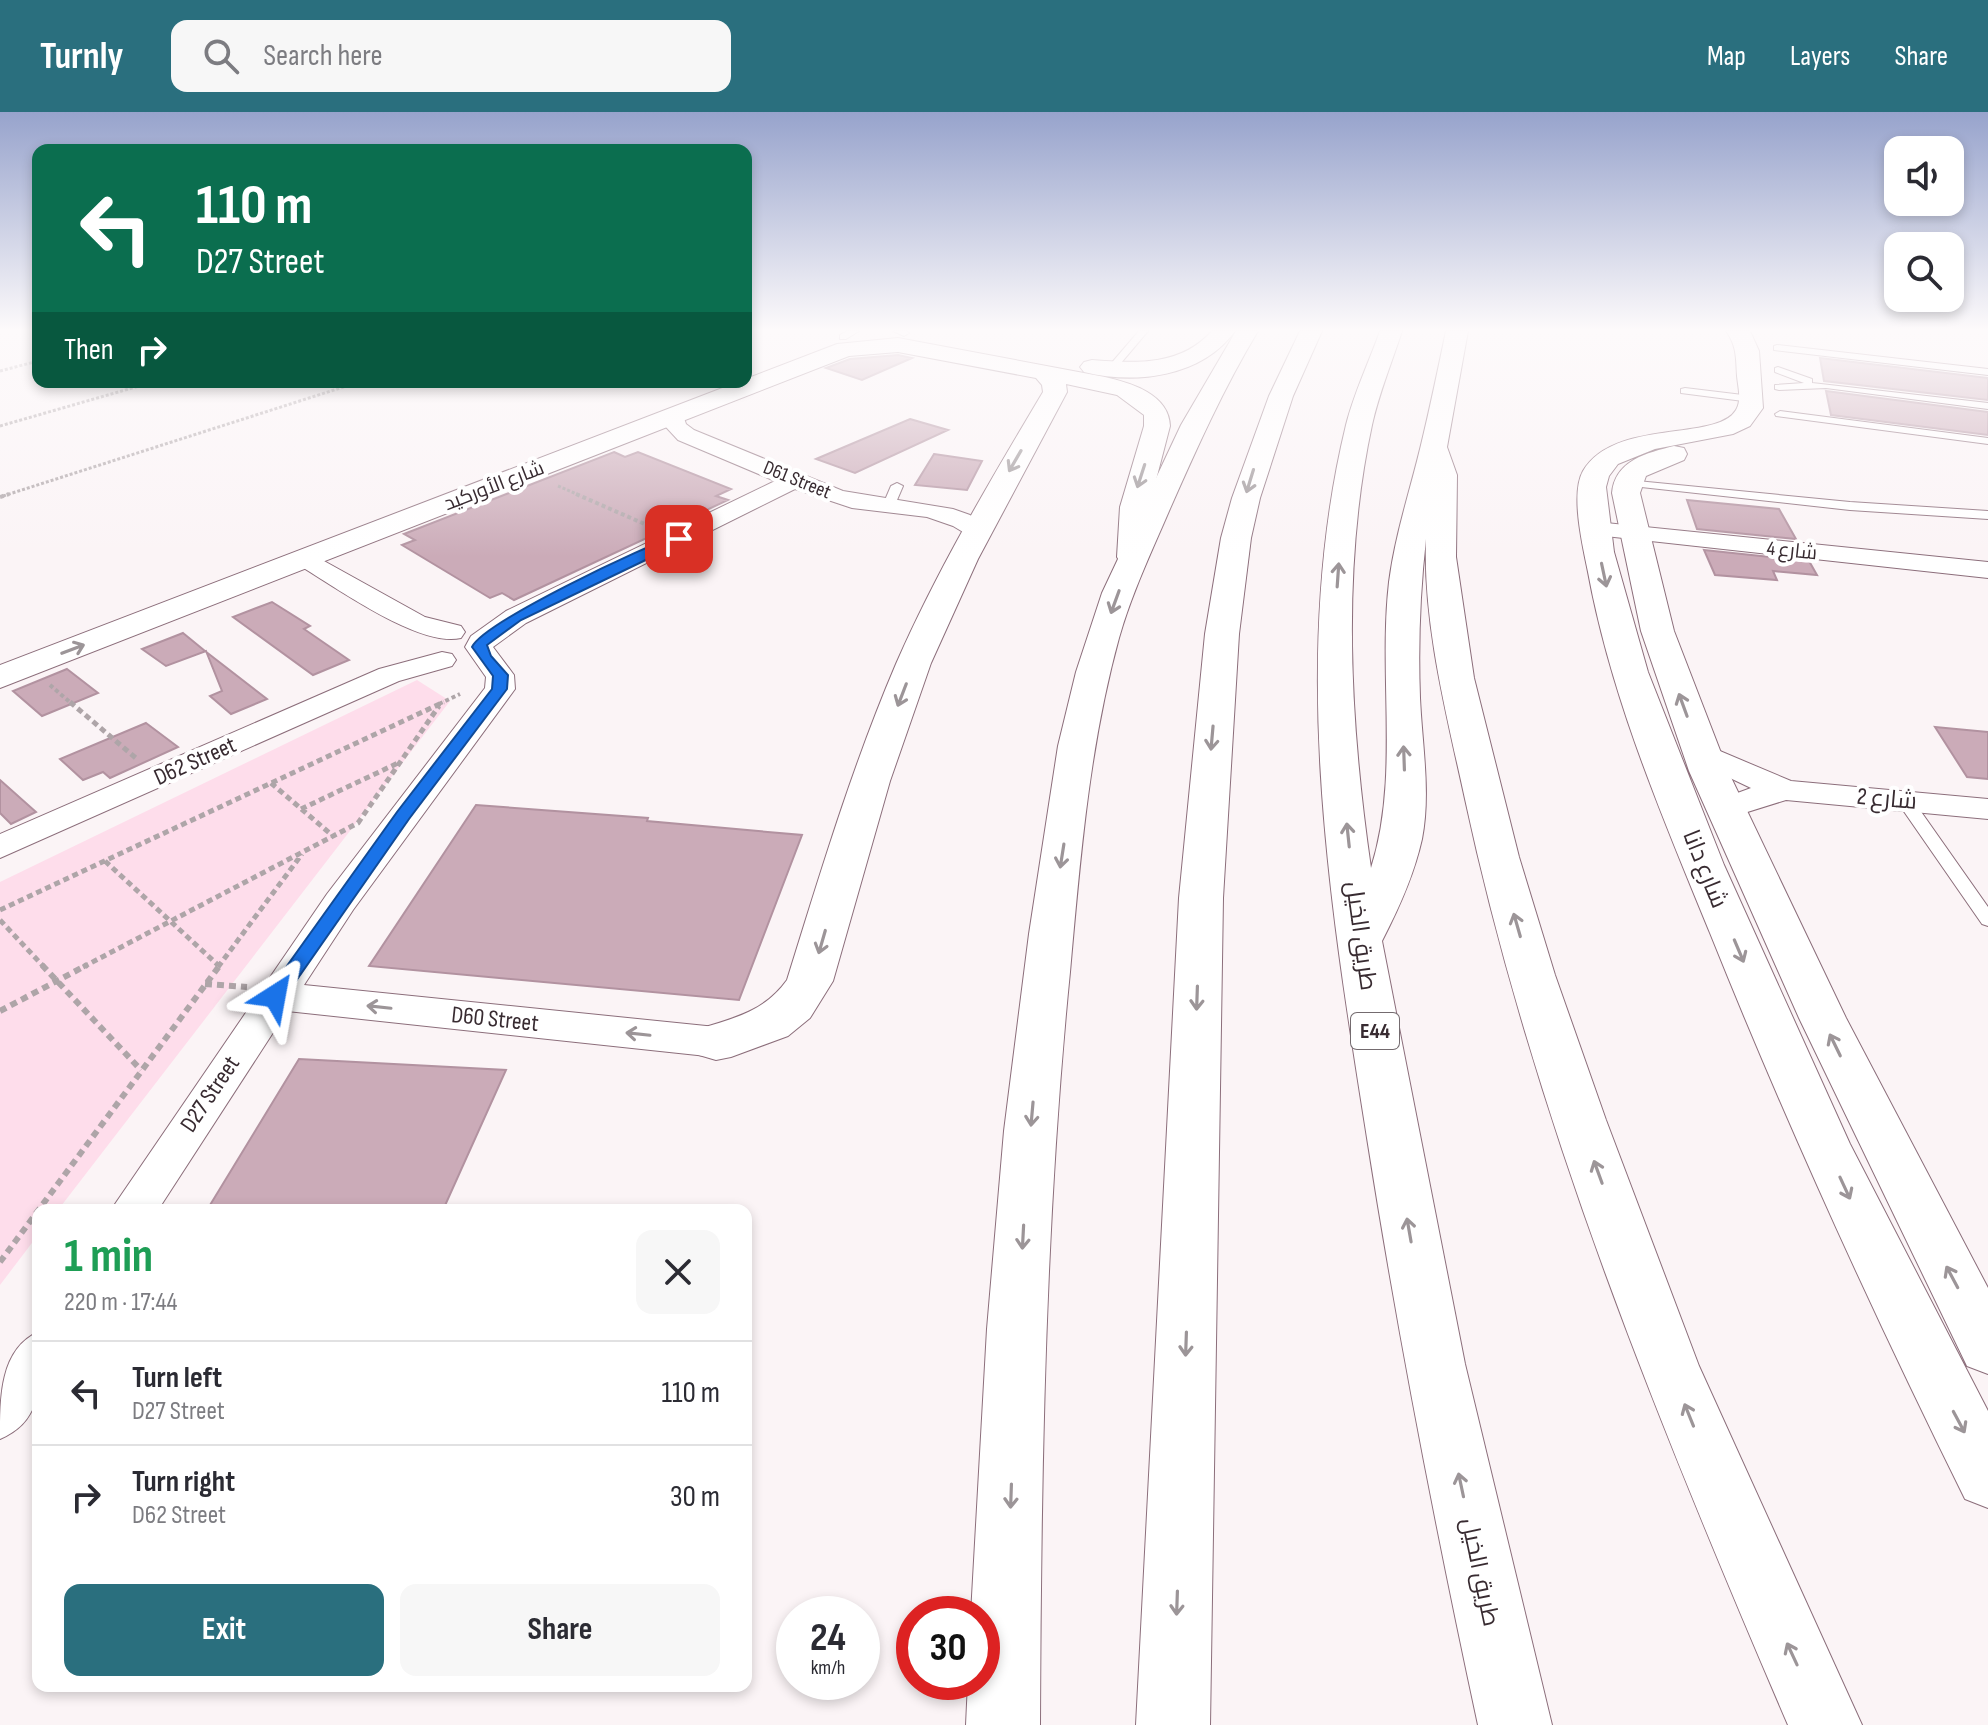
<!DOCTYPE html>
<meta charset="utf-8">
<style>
body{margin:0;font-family:"Sofia Sans Condensed",Cairo,sans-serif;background:#f7f7f7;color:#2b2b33;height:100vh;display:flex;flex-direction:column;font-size:30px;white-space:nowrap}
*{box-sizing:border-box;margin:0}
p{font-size:26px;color:#7c7c81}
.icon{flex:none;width:44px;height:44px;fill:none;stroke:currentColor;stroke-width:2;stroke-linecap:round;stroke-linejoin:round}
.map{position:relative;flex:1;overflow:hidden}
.side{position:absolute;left:32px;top:1092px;width:720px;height:488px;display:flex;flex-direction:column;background:#fff;border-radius:16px;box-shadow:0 4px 12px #0003}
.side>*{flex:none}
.top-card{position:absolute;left:32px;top:32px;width:720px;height:244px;border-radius:16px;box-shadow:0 4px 12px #0003;background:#0b6e4f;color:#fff;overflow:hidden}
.fabs{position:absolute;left:1884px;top:24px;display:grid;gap:16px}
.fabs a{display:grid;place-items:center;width:80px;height:80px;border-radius:16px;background:#fff;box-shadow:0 4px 12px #0003;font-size:40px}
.speed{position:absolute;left:776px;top:1484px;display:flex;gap:16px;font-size:40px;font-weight:700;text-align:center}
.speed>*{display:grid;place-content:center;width:104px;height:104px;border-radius:50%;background:#fff;box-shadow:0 4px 12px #0003;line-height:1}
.speed small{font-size:20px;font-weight:400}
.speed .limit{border:12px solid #d22;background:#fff;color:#111}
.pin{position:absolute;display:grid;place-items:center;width:68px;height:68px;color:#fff;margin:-34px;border-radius:16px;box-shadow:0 4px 12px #0006}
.me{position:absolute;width:88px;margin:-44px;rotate:34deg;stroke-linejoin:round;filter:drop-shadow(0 0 6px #0008)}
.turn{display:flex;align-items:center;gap:28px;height:168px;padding:0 32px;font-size:36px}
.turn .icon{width:104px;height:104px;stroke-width:2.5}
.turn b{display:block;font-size:56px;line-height:68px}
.then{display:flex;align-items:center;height:76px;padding:0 32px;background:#0003;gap:16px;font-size:30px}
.round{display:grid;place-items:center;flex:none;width:84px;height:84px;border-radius:16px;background:#f7f7f7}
.head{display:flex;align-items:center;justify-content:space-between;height:136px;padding:0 32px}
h1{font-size:48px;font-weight:700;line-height:60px;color:#1e9e55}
.button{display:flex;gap:16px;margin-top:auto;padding:16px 32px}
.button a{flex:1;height:92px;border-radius:16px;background:#2a6f7e;color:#fff;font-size:32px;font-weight:700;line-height:92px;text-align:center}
.button a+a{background:#f7f7f7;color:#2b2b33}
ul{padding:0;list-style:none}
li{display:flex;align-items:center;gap:24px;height:104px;padding:0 32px;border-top:2px solid #e1e1e2}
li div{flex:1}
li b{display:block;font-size:30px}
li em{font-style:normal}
header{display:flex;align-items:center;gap:48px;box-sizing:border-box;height:112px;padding:0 40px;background:#2a6f7e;color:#fff}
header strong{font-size:38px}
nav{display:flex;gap:44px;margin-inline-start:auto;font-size:28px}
.search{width:560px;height:72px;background:#f7f7f7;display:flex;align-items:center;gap:20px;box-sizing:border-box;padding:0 28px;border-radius:16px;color:#7c7c81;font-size:30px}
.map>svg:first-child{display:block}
</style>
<header>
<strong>Turnly</strong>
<div class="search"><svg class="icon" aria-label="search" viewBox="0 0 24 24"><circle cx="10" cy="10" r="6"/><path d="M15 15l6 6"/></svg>Search here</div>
<nav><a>Map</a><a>Layers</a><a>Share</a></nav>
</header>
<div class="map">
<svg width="1988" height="1613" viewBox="0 0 1988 1613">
<rect width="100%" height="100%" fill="#fbf4f6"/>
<!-- green -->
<path fill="#feddeb" d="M417 568 450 589 58 1098H38V1123L0 1173V770Z"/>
<!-- building -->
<path fill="#cbabb8" stroke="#b292a0" stroke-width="2" d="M898 243 912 246 862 268 826 256 850 247Z
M1820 246 1988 266V288L1824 269Z
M1826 279 1988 300V323L1831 303Z
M910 307 948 318 855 361 816 347Z
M614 340 625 345 638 340 731 377 716 384 728 388 514 488 502 481 490 486 402 433 415 428 404 422Z
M934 342 982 349 967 378 915 373Z
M1687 388 1779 397 1796 427 1697 417Z
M1704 438 1809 449 1817 463 1773 459 1777 468 1715 463Z
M272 490 310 514 304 517 349 548 313 563 233 505Z
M183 521 205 539 267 587 231 602 210 584 222 579 206 539 166 554 142 537Z
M67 557 98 581 42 604 13 579Z
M146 611 178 635 110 666 103 660 83 668 60 647Z
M1935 615 1988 620V667L1967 665Z
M0 668 36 700 11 712 0 701Z
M476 693 648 706 647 709 802 723 739 888 369 854Z
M299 947 506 958 443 1098H207Z"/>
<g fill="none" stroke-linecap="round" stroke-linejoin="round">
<defs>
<path id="lane" d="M847 219H859L846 227H840V223Z
M893 219H907L909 221 904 224Z
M1139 219H1148L1115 258H1109V254Z
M1777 233 1988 257V263L1774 238V234Z
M1778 255 1812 267V271L1988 291V297L1826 276 1779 278 1775 277V273L1804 271 1775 260V256Z
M1685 276 1751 284 1756 287 1751 290 1681 281V277Z
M1780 299 1988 326V332L1776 304 1775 302Z
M1627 368 1850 390 1988 399V407L1850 398 1623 373 1621 371Z
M897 371 903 374 894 395 884 398 882 395 891 374Z
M1904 683 1910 684 1988 795V814L1982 812 1896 688Z"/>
<path id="street" d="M675 298 682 300 686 312 694 318 843 379 953 397 970 403 989 418 986 423H968L953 414 927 405 852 396 795 377 526 511 493 535 514 563 515 577 353 798 304 873 716 915 730 919 736 930 730 941 716 945 287 899 158 1098H111L327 782 485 576 486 565 465 535 471 524 506 499 775 369 678 328 665 314V304Z
M1596 410 1988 450V466L1587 422 1584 417 1587 412Z
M306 439 425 505 461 514 465 520 461 526C419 536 334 474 297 452L293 447 297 442Z
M442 540 452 542 456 548 452 554 399 569 0 746V722L379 557Z
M1701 631 1791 669 1988 687V707L1786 688 1725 707 1713 704 1709 697 1713 690 1751 676 1690 647 1686 640 1690 633Z
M38 1220C38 1263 48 1307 0 1327 0 1284 0 1238 38 1220Z"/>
<path id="secondary" d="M1212 219H1235C1202 265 1136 273 1084 260L1080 255 1084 250 1092 248C1135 251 1180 255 1212 219Z
M1726 219H1750L1759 239 1763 296 1750 314 1733 322 1655 337 1618 352 1609 364 1606 375 1614 440 1648 560 1724 753 1850 1032 1988 1299V1396L1965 1387C1873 1201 1787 1013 1710 821 1662 704 1611 585 1588 460 1583 435 1570 382 1583 359 1614 306 1717 330 1736 298 1742 288 1738 275 1737 264 1736 247 1737 234 1726 219Z
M898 226 1105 265C1131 271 1169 282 1170 314L1149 395 1147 445 1143 452 1132 454 1121 452 1117 445 1120 395 1144 314V303L1117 283 1066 272 1067 280 978 447 931 551 890 669 833 869 810 906 788 924 731 945 716 948 699 943 692 930 699 917C734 906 764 900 787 868 820 762 852 655 896 552 937 458 990 369 1043 280L1042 273 1036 266 898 240 849 244 0 576V553L738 270H746V267L837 232Z
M1674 334 1684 336 1687 342 1684 348 1646 364 1640 381 1674 519 1728 659 1846 906 1988 1176V1262L1967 1254 1799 906 1689 659 1641 519 1612 381C1615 348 1647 341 1674 334Z"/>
<path id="highway" d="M1236 219H1258C1223 277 1196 338 1169 399 1151 441 1131 483 1119 526 1089 635 1080 748 1070 860 1045 1110 1041 1362 1040 1613H966L968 1570H982V1502H971L987 1217 1004 1019 1029 822 1058 634 1076 560 1102 481 1181 313Z
M1300 219H1322L1293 284 1260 386 1251 426 1239 522 1223 786 1210 1613H1136L1179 786 1205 522 1221 426 1232 386 1269 284Z
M1380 219H1402C1392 250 1379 281 1372 313 1341 457 1350 611 1371 756 1400 665 1378 565 1389 470 1395 423 1410 379 1421 333 1430 296 1438 257 1446 219H1468L1447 335 1457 363 1456 445 1474 566 1519 745 1555 863 1606 1008 1699 1254 1862 1613H1788C1659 1313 1534 1007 1465 687 1447 604 1423 513 1426 427 1420 480 1418 533 1420 586 1422 632 1431 681 1422 727 1414 763 1399 796 1382 829L1465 1252 1552 1613H1478C1436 1418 1398 1223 1367 1026 1330 793 1289 547 1346 313 1354 281 1369 250 1380 219Z"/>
</defs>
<!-- lane casing -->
<use href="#lane" stroke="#8c6e7b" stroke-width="2"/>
<!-- street casing -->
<use href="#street" stroke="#8c6e7b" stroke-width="2"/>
<!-- secondary casing -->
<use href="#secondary" stroke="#8c6e7b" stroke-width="2"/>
<!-- highway casing -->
<use href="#highway" stroke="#8c6e7b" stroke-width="2"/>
<!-- path-far3 -->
<path stroke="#aea5a8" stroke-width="3" stroke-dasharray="3 2" stroke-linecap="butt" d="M0 259 38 249
M0 314 153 270
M558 374 581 384
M3 384 359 270"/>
<!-- path-far2 -->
<path stroke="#aea5a8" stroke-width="4" stroke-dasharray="4 3" stroke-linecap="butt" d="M576 382 647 413
M0 385 9 382
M50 573 72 592
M439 592 460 582"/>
<!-- path-far1 -->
<path stroke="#aea5a8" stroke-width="5" stroke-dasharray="6 4" stroke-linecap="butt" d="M70 590 137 647
M271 671 333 724
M301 697 398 651
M105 749 218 853
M0 798 444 590
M0 808 44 855
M83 855 358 711 439 594
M218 855 302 742"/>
<!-- path -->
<path stroke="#aea5a8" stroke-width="6" stroke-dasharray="7 5" stroke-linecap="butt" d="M42 853 141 958
M205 872 247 875
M0 899 87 853
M0 1150 220 853"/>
<!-- lane -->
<use href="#lane" fill="#fff" fill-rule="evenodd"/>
<!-- street -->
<use href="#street" fill="#fff" fill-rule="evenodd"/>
<!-- secondary -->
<use href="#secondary" fill="#fff" fill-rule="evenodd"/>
<!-- highway -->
<use href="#highway" fill="#fff" fill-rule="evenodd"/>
</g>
<!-- one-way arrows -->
<defs><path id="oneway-shaft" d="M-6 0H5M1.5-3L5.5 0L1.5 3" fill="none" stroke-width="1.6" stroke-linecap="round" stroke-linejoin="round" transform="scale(2)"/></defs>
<g stroke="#9c9598">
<use href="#oneway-shaft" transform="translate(1015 349) rotate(120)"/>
<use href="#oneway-shaft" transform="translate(1141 364) rotate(108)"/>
<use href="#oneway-shaft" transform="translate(1250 369) rotate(107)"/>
<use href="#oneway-shaft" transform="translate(1338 463) rotate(-86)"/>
<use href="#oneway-shaft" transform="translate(1604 463) rotate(78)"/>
<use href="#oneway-shaft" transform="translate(1115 490) rotate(110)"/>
<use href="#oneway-shaft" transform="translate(73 537) rotate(-21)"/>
<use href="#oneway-shaft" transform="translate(902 583) rotate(111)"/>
<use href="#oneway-shaft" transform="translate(1683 593) rotate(-110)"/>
<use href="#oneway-shaft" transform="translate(1212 626) rotate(95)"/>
<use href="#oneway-shaft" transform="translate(1404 646) rotate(-92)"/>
<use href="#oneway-shaft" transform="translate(1348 723) rotate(-96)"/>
<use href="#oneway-shaft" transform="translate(1062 744) rotate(99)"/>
<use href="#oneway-shaft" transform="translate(1517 813) rotate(-106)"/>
<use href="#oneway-shaft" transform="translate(822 830) rotate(106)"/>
<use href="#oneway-shaft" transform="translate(1739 839) rotate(67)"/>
<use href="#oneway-shaft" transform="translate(1197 886) rotate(92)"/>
<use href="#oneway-shaft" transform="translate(379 895) rotate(-174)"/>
<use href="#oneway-shaft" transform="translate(638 922) rotate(-174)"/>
<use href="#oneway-shaft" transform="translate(1835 933) rotate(-116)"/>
<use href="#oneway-shaft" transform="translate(1032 1002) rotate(95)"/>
<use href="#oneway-shaft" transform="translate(1598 1060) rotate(-110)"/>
<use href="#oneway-shaft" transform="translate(1845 1076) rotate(65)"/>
<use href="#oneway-shaft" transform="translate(1409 1118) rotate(-100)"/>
<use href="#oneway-shaft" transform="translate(1023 1125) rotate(93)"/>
<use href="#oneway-shaft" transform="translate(1952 1165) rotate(-118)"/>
<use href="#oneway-shaft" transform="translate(1186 1232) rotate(92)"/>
<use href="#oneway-shaft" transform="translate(1689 1303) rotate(-112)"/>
<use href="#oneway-shaft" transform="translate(1959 1310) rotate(62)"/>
<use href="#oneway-shaft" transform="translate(1461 1373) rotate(-102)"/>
<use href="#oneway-shaft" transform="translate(1011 1384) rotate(92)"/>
<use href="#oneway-shaft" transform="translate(1177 1491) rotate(92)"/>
<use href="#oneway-shaft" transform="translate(1792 1542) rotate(-115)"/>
</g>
<!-- sky -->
<linearGradient id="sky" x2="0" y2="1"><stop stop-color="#97a3cc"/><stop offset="0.49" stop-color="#fdfafb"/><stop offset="1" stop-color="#fdfafb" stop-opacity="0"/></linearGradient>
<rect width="1988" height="445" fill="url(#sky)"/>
<!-- route -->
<path fill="#1a73e8" stroke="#114b97" stroke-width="2" d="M679 423 683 424V430L521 508 487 533 491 544 508 563 507 577 409 707 282 889H269L266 884 269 879 397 700 492 577 493 564 472 535C484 510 646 433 679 423Z"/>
<g text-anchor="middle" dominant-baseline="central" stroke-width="8" stroke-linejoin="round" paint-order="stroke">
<!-- far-street labels -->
<g font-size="20" fill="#382b31" stroke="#fff">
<text transform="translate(797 368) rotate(22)">D61 Street</text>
<text transform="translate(494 374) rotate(-21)">شارع الأوركيد</text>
<text transform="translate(1792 439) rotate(6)">شارع 4</text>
</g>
<!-- shield labels -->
<rect fill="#fff" stroke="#746b6f" stroke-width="2" x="1351" y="901" width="48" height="36" rx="6"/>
<g font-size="22" font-weight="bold" fill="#382b31">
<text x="1375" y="919">E44</text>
</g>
<!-- street labels -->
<g font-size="24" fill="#382b31" stroke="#fff">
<text transform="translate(195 649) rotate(-24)">D62 Street</text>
<text transform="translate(1887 687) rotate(5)">شارع 2</text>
<text transform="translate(1705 757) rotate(68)">شارع دانا</text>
<text transform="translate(1361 824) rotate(82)">طريق الخيل</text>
<text transform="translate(495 907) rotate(6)">D60 Street</text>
<text transform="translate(210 982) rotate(-56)">D27 Street</text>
<text transform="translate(1480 1460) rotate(78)">طريق الخيل</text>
</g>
</g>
</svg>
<div class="fabs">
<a><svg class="icon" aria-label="sound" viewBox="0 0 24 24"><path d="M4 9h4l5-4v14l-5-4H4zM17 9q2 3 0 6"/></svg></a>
<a><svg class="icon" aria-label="search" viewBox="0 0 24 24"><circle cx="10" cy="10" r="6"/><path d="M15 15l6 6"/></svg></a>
</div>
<div class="speed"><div>24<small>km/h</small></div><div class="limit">30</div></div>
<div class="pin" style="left:679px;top:427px;background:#d93025"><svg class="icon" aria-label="arrive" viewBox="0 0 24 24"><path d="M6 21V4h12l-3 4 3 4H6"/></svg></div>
<svg class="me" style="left:275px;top:884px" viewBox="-20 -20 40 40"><path d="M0-17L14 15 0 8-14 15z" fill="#1a73e8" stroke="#fff" stroke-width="4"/></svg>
<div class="top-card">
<div class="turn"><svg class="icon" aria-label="left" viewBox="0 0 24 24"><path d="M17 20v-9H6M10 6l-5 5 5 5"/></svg><div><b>110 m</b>D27 Street</div></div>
<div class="then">Then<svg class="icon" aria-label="right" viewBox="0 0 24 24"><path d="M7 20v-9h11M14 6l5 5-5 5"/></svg></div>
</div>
<section class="side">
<div class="head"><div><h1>1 min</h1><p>220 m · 17:44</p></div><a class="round"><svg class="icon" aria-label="close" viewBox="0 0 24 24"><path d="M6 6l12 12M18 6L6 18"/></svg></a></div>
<ul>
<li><svg class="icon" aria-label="left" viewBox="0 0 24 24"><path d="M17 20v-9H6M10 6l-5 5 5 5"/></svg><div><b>Turn left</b><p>D27 Street</p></div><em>110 m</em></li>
<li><svg class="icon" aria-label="right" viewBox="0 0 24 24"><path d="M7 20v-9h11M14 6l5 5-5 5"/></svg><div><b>Turn right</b><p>D62 Street</p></div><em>30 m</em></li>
</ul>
<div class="button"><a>Exit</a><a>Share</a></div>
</section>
</div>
